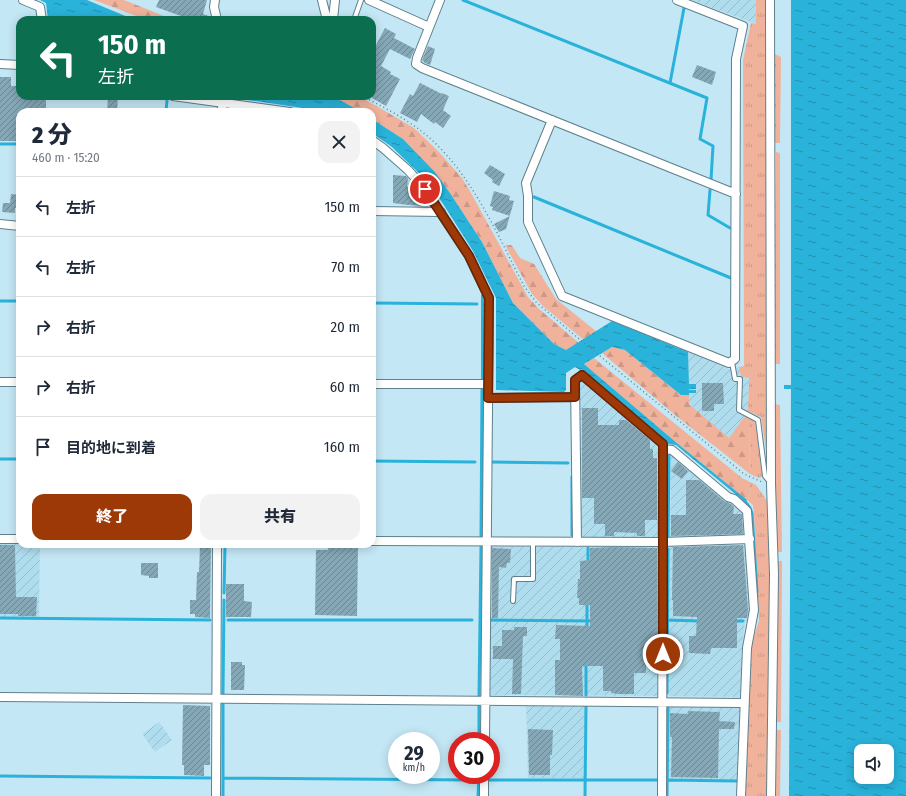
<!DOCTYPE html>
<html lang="ja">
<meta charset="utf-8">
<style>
body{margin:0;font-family:"Fira Sans Condensed","Noto Sans JP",sans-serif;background:#f2f2f3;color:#1f2937;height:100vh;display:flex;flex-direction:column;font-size:15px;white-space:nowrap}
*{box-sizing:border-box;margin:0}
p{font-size:13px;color:#747a83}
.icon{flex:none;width:22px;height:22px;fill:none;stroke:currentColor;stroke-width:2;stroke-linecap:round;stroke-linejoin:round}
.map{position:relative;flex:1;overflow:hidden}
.details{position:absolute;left:16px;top:108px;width:360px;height:440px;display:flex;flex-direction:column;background:#fff;border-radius:12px;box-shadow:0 2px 10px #0003}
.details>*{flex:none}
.banner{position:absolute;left:16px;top:16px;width:360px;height:84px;border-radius:12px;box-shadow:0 2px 10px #0003;background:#0b6e4f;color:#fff;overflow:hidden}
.fabs{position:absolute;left:854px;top:744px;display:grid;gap:8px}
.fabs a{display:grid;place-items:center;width:40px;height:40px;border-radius:8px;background:#fff;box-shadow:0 2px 10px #0003;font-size:20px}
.speed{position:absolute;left:388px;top:732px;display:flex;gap:8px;font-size:20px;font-weight:700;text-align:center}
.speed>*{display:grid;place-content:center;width:52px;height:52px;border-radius:50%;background:#fff;box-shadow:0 2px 10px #0003;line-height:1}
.speed small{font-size:10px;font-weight:400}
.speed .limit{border:6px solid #d22;background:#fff;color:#111}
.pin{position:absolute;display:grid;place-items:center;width:34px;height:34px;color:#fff;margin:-17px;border:2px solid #fff;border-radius:50%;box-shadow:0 1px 4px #0007}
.me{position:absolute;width:44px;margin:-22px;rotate:0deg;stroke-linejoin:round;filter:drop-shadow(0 0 3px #0008)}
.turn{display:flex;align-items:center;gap:14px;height:84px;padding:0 16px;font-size:18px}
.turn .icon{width:52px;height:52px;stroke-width:2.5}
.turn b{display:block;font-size:28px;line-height:34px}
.round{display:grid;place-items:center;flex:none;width:42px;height:42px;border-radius:12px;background:#f2f2f3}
.overview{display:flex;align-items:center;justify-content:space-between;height:68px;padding:0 16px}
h1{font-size:24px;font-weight:800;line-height:30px}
.cta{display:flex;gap:8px;margin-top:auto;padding:8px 16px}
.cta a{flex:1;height:46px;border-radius:12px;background:#9d3807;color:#fff;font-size:16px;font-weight:800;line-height:46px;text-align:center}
.cta a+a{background:#f2f2f3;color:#1f2937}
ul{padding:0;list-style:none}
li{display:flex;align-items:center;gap:12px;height:60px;padding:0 16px;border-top:1px solid #e0e1e3}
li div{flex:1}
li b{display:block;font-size:15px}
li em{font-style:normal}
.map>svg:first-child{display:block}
</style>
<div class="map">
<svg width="906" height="796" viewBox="0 0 906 796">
<defs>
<pattern id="industrial-furrows" width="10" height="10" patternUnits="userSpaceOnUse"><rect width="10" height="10" fill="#b0ddee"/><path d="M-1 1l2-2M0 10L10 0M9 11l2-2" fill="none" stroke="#96bdcc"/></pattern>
<pattern id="grass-tufts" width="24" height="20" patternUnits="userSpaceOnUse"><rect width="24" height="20" fill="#f0b29b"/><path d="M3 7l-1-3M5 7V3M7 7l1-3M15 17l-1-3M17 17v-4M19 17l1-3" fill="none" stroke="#cd9885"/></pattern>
<pattern id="forest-firs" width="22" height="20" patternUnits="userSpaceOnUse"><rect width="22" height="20" fill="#f0b29b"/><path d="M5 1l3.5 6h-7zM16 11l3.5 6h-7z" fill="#cd9885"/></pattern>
<pattern id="water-ripples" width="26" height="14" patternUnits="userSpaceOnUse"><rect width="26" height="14" fill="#29b2da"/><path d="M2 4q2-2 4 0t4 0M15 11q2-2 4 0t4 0" fill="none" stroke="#2290b0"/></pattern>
<pattern id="building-hatch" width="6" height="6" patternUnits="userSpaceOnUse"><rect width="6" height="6" fill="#86a8b6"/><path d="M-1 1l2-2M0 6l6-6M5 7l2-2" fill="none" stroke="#6c8894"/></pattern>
</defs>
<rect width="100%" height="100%" fill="#c4e7f5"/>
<!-- industrial -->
<path fill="url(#industrial-furrows)" d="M691 0H756V24Z
M688 352 730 369 739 367 741 376 749 377 748 411 729 439 689 404V393H696L689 390V389L696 388V384H689Z
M580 381H582L660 445 659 538H580Z
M671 454 745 513 747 536 670 537Z
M0 544H40L39 617H0Z
M747 546 750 621 745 622 742 648 740 697 668 696 669 547Z
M490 547H659L657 696 487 695Z
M526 705 585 706V778H528Z
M669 706 740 707 738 780 668 779Z
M159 722 172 740 155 752 142 734Z"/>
<!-- grass -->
<path fill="url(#grass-tufts)" d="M756 0H766L768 463 761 417 748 411 749 378 741 376 739 367 744 366 743 60 751 23 756 24Z
M775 54 781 57 780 143H774Z
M776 152 780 153V364H774Z
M774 404 780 405 782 552H777Z
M745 416 753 420 756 424 762 476 759 478 750 474 749 424Z
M752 483 756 485 768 502 770 574 767 796H744L749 651 759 621 754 514 753 505 748 501Z
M777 561H782L781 722H776Z
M776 730H781L780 796H775Z"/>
<!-- forest -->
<path fill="url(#forest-firs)" d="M94 0H124L174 20H147Z
M332 96H358L380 108 414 128 439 152 462 178 471 193 528 297 538 308 579 343 566 350 554 344 513 303 482 242 450 193 434 171 403 139 372 119V112H362Z
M505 245H511L513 247 520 258 534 264 556 299 597 332 584 340 543 306 532 294Z
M612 347 625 350 681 395H689V404L729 438 745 416 749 424 750 474 675 415 602 353Z
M594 358 742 478 752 483 748 501 678 444 584 364Z"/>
<!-- water -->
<path fill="url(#water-ripples)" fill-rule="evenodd" d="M40 0H87L135 20H48L46 3Z
M791 0H906V796H789L791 389H784V385H791ZM861 751H887V777H861Z
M228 96H332L362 112H329L228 97Z
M372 119 403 139 434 171 450 193 482 242 513 303 554 344 566 350 612 321 688 352 689 384H696V389H689V390H696V393H689V395H681L625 350 612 347 584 364 678 444 747 500 745 502 676 445 669 444 582 369 580 370 575 367 566 373V390L564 392 496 390V298L473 251 431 185 392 147 372 133Z
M483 294 485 300 484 379H481V295Z"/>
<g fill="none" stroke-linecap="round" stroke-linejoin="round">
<!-- stream -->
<path stroke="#29b2da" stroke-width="3" d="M463 0 707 98 700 139 713 146 711 180
M670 83 684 8
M166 112 167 100
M0 144H20
M710 190 708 215 730 228
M534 197 731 278
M0 301H20
M372 303 477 304
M0 459H20
M372 461 475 462
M492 462 568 463
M744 500 750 508 752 513 757 592
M572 535V477
M668 537 669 454
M481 538 482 389
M588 563V548
M224 593 225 545
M0 618 210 620
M228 620H472
M490 620 594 621
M667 620 700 621
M733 621H743
M587 629V601
M667 693 668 549
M223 694 224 600
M586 695V663
M479 696 481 547
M223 704V796
M479 741V704
M0 776 210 778
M223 778 473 780
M489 780H657
M667 780 738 781
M478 796 479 775
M585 796 586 706
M667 796 668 706"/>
</g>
<!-- building -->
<path fill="url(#building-hatch)" d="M159 0H207L203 14 211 17V20H192L156 7Z
M385 28 396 34 394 38 415 49 410 59 390 49 381 66 391 72 390 74 400 79 386 106 372 98V45L375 47Z
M428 46 435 49 430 65 425 63 422 60Z
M697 65 716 72 712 85 692 77Z
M0 77H11V86H20V96H46V112H20V141H0Z
M420 83 442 94V93L449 96 443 110 451 116 443 128 435 122 434 124 421 114 417 122 400 113 410 94 413 96Z
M108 97 118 98 117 112H107Z
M490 165 505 174 499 186 492 182 493 180 484 173Z
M393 175 406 176 408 178 407 187H416L418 190V194L422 195 429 206 408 205 393 203Z
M494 191 510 196 509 200 514 201 506 229 499 232 494 224 510 216 492 210 493 207 490 206Z
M11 194 20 195V208H15V213L2 212 3 203H10Z
M702 383H723L724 404H714V411H702Z
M582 408H598V425H619V420H626L650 440V449H653V458H657V520H645V536H637V533L614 532V536H605V524H594V498H582Z
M678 462 688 471 682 479 671 471Z
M686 480H699L724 501 731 504 734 507 733 514H742L743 534 671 536V515H686Z
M0 545H15L16 597H37L36 616H18V614H0Z
M200 545H211L210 618 195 617V614H190V600H196L197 572H199Z
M328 545 358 546 357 616 315 615 316 550H328Z
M743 545 748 610 747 618H737V648H711L710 654 689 653V636H696L697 617 673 616V600H672L673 547Z
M614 547 657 548V646H646V673H634V694H619L611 693V691H603V666H582L583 696 555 695V660H560V639H555L556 625 590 626V605H579V598H577L578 579H580V561L590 560V548Z
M492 548 511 549 510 563H507L506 568 499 567 498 618H492Z
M141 563H158V578H149V576L141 575Z
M226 584H244V601L252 602 251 617H226Z
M514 627H527V636H523L521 694H512L513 659H493V646H502V630H514Z
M231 662H242V665H245L244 690H231Z
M183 705 210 706V765H204V776L184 775V765H182Z
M688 711 720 712 719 721 735 722 734 729H719L718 778 671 777 672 737H670V713L688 714Z
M528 729 553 730 552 755H550V775H529Z"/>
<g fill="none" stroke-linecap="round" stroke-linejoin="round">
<defs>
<path id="service" d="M354 20 361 0
M732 362 735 379H740L739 410 758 420 765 476 770 482
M513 601 514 579H533V542"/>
<path id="minor" d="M23 0 40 7 42 20
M215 0 214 7 217 20
M322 0 327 20
M369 0 429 27
M440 0 417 58 416 64 422 68 736 194
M770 0 771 484 774 574 771 796
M333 20 335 0
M0 64 20 65
M173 96 290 112
M222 96V112
M552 120 526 183 528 196V222L562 296 729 363 735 359 736 59 743 26 677 0
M372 140 383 148 408 170 425 189 469 256 489 298 485 741
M372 211 441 212
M0 224 20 226
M0 382H20
M372 384H488
M488 398 575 397
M663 449 672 450 728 497 734 499 747 511 754 610 747 648 741 796
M0 539H20
M372 541 663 542 750 539
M577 542 575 380 582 375 663 444 662 796
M0 697 743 703
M216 796 217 544
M484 796V775"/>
</defs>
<!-- service casing -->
<use href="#service" stroke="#5f808c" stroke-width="6"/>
<!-- minor casing -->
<use href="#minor" stroke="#5f808c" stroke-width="10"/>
<!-- path -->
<path stroke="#69828b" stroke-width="1.5" stroke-dasharray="1 3" stroke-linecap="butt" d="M362 96C387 109 413 122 434 142 475 181 498 236 524 286L536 302 578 338 744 474 762 482"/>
<!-- service -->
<use href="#service" stroke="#fff" stroke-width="4"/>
<!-- minor -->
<use href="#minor" stroke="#fff" stroke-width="8"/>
</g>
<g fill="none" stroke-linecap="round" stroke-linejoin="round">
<defs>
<path id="route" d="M425 189 469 256 489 298 488 398 575 397V380L582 375 663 444V654"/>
</defs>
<!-- route casing -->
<use href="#route" stroke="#662405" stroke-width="10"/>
<!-- route -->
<use href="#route" stroke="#9d3807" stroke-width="7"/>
</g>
</svg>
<div class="fabs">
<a><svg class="icon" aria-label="sound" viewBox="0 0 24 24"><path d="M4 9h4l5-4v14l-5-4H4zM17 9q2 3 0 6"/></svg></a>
</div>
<div class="speed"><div>29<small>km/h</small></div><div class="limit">30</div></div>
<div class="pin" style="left:425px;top:189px;background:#d93025"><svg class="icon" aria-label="arrive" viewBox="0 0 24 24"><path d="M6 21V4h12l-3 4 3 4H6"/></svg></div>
<svg class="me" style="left:663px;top:654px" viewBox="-20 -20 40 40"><circle r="17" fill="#9d3807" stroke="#fff" stroke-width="3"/><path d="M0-11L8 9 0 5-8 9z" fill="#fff"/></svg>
<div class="banner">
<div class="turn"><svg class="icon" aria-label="left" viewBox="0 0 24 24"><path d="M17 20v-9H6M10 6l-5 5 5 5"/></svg><div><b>150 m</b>左折</div></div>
</div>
<section class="details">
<div class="overview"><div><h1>2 分</h1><p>460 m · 15:20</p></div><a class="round"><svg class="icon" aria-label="close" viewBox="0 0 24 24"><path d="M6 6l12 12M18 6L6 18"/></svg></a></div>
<ul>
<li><svg class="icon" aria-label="left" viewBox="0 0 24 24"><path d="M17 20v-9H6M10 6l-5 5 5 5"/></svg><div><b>左折</b></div><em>150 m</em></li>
<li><svg class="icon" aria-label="left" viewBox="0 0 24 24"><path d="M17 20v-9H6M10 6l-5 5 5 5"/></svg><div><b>左折</b></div><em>70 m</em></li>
<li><svg class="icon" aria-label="right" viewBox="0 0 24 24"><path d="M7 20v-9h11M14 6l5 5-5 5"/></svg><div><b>右折</b></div><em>20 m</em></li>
<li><svg class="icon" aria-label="right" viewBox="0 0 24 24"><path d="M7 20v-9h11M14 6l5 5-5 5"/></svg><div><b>右折</b></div><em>60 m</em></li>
<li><svg class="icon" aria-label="arrive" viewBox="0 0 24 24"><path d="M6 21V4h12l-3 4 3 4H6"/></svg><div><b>目的地に到着</b></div><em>160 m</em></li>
</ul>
<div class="cta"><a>終了</a><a>共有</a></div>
</section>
</div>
